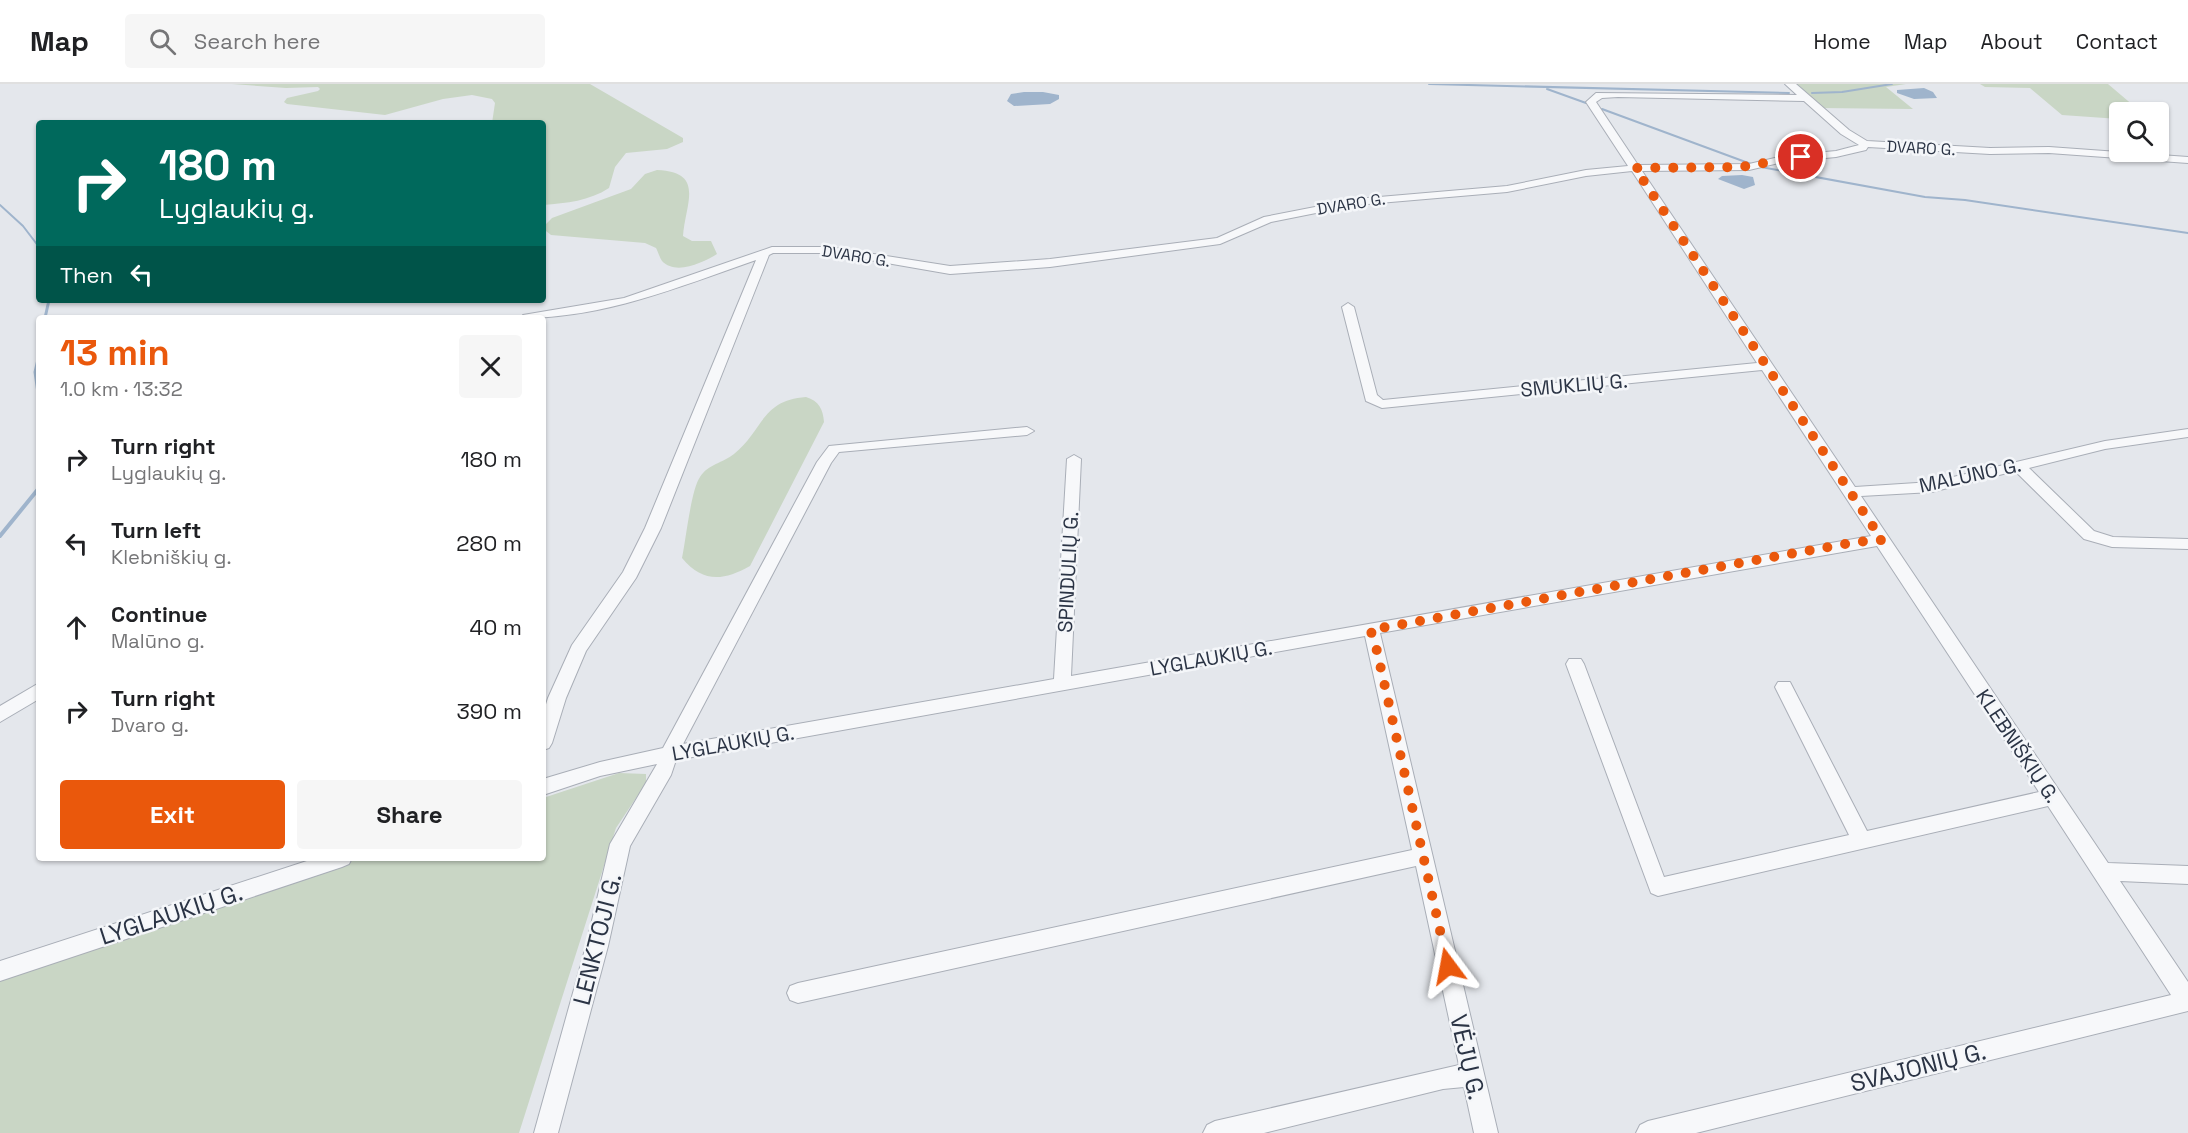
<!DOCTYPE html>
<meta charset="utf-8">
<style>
body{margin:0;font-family:"Space Grotesk",sans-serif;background:#f6f6f6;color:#202124;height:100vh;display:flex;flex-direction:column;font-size:22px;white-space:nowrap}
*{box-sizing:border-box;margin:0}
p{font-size:20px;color:#757577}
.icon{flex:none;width:33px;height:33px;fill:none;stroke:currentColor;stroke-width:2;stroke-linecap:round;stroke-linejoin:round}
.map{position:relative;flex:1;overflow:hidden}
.side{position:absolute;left:36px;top:231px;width:510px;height:546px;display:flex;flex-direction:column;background:#fff;border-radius:6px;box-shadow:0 2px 4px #0004}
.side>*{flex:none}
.hud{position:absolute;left:36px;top:36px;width:510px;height:183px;border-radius:6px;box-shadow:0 2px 4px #0004;background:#00695c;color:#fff;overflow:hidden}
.controls{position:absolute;left:2109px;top:18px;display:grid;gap:12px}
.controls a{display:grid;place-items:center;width:60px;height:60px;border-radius:6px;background:#fff;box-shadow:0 2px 4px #0004;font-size:30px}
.pin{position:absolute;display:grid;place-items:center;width:51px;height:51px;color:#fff;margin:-26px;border:3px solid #fff;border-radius:50%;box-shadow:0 2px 6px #0007}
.me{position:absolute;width:66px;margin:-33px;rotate:347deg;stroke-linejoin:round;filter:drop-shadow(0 0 4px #0008)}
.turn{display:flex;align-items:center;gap:21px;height:126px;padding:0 24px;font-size:27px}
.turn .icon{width:78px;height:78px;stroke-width:2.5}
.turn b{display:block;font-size:42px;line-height:51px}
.then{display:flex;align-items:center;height:57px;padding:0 24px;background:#0003;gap:12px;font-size:22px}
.round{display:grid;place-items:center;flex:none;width:63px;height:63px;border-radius:6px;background:#f6f6f6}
.overview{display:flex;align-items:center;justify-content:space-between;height:102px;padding:0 24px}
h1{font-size:36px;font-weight:700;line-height:45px;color:#ea580c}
.cta{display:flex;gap:12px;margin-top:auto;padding:12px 24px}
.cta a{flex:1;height:69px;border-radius:6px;background:#ea580c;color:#fff;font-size:24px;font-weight:700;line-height:69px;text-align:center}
.cta a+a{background:#f6f6f6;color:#202124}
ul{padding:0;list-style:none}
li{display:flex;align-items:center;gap:18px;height:84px;padding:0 24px}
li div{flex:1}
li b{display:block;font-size:22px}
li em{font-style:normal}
header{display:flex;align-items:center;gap:36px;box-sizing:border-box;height:84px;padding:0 30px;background:#fff;border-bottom:2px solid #e0e0e0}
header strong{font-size:28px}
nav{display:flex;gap:33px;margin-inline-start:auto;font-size:21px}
.search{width:420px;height:54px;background:#f6f6f6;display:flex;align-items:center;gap:15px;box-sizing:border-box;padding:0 21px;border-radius:6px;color:#757577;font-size:22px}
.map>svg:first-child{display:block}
</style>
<header>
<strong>Map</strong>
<div class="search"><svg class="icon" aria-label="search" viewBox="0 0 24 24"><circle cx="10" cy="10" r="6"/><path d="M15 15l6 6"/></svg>Search here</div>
<nav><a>Home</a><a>Map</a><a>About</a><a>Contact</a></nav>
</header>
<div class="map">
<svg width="2188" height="1049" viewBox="0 0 2188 1049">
<rect width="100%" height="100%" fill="#e4e7ec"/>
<!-- green -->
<path fill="#c9d6c5" d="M232 0H590L683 54V58L667 65 626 69 615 83 609 104C589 117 567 119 543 121V39H492L495 19 492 15 472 11 443 15 385 31 287 20 284 18 287 14 318 7 320 5 318 3 286 4Z
M1795 0H1906L1886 3 1913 25 1819 24Z
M1980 0H2108L2141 28H2120L2119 35 2062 31 2030 4 1985 3Z
M657 86C706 88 685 120 683 152L692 157H711L717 170C704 178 676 192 662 177 660 174 658 168 656 164L645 159 551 151 546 147 545 141 552 134 631 105 645 90Z
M806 313C819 317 823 325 824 338L750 482C723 497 703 499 682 474 686 455 691 406 700 393 708 380 723 379 734 370 763 347 761 316 806 313Z
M619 689 646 690V699L616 744 519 1049H0V893L361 774H543V714Z"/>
<!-- water -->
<path fill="#9fb4cc" d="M1924 4 1933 8 1937 14 1914 15 1897 9V6Z
M1024 8H1043L1059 11V15L1050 20 1014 22 1007 17 1011 10Z
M1742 91 1753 93 1755 101 1744 105 1718 95 1722 92Z"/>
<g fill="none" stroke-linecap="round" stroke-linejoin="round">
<!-- stream-far2 -->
<path stroke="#9fb4cc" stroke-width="2" d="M1429 0 1789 9
M1547 5 1586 19
M1812 9 1842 8 1892 0
M1602 25 1751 80
M1761 83 1925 113 1965 116 2188 149
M0 121 23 142 39 163"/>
<!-- stream-far1 -->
<path stroke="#9fb4cc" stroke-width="3" d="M45 234 49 216
M39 271 35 288 39 316"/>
<!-- stream -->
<path stroke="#9fb4cc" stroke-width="4" d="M0 452 39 404"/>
<defs>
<path id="street" d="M1785 0H1796L1849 46 1867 57 1990 64 2049 63 2188 73V79L2049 69 1990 70 1868 63 1866 66 1836 73 1783 78 1749 86 1642 87 1855 403 1932 398 2105 357 2188 345V353L2105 365 2029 384 2094 447 2113 453 2188 455V465L2112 463 2084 455 2015 387 1932 408 1861 412 2108 779 2188 782V800L2120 797 2188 898V927L1696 1049H1636L1640 1041 1648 1037 2171 911 2048 722 1658 812 1651 809 1566 580 1569 575H1581L1584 580 1664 793 1849 751 1775 603 1778 598H1790L1867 747 2039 708 1877 462 1380 549 1498 1049H1474L1464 1003 1443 1005 1264 1049H1203L1207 1041 1215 1037 1459 981 1416 782 798 919 790 916 787 909 790 902 798 899 1412 766 1365 552 676 676 671 691 630 762 608 862 558 1049H534L586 862 610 760 657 680 600 692 543 711V695L600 678 663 664 817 378 829 362 1027 343 1034 347 1027 351 839 368 831 379 683 660 1054 595 1067 375 1074 371 1081 375 1071 592 1871 452 1762 286 1382 324 1366 317 1342 223 1348 219 1354 223 1377 311 1383 316 1757 279 1632 87 1586 92 1507 108 1356 121 1271 138 1220 160 1050 183 950 190 829 169H773L769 171 661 444 636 494 586 567 566 614 552 659 549 664 543 666V630L548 614 572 561 623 488 645 444 756 176C676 204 604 234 521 234L523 231 624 214 772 163H829L950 182 1050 175 1217 154 1264 133 1356 115 1507 102 1586 86 1628 82 1586 18 1596 9 1797 11ZM1618 13 1804 17 1841 50 1859 61 1836 67 1783 72 1749 80 1638 81 1596 18 1602 14Z
M39 599V615L0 638V622Z
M316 774H352L349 780 342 783 0 897V877Z"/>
</defs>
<!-- street casing -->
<use href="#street" stroke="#a9aeb7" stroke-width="2"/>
<!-- street -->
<use href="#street" fill="#f7f8fa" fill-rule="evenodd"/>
</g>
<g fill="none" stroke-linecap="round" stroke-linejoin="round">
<!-- route -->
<path stroke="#ea580c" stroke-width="10" stroke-dasharray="0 18" d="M1448 882 1374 554 1370 546 1856 458 1882 456 1635 84 1741 83 1801 73"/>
</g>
<g text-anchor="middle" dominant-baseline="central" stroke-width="5" stroke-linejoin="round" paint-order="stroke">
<!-- far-street labels -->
<g font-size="16" fill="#2b3445" stroke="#f4f6f9">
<text transform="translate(1921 64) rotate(3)">DVARO G.</text>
<text transform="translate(1351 120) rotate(-9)">DVARO G.</text>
<text transform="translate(856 172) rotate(9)">DVARO G.</text>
</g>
<!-- street labels -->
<g font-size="20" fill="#2b3445" stroke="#f4f6f9">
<text transform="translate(1574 301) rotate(-5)">SMUKLIŲ G.</text>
<text transform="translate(1970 391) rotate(-12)">MALŪNO G.</text>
<text transform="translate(1068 488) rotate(-87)">SPINDULIŲ G.</text>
<text transform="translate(1211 574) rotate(-10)">LYGLAUKIŲ G.</text>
<text transform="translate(733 659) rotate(-10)">LYGLAUKIŲ G.</text>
<text transform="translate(2018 662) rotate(56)">KLEBNIŠKIŲ G.</text>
</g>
<!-- near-street labels -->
<g font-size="24" fill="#2b3445" stroke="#f4f6f9">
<text transform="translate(171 830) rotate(-18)">LYGLAUKIŲ G.</text>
<text transform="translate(597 855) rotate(-76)">LENKTOJI G.</text>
<text transform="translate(1468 973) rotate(77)">VĖJŲ G.</text>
<text transform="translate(1918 983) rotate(-14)">SVAJONIŲ G.</text>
</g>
</g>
</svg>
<div class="controls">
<a><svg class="icon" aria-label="search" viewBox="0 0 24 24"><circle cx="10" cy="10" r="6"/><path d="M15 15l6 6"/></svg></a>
</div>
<div class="pin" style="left:1801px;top:73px;background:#d93025"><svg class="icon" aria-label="arrive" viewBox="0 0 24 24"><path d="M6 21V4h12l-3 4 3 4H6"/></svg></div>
<svg class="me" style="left:1448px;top:882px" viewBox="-20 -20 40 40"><path d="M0-17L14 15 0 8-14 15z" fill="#ea580c" stroke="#fff" stroke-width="4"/></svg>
<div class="hud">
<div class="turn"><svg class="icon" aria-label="right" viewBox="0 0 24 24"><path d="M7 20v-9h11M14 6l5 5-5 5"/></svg><div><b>180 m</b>Lyglaukių g.</div></div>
<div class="then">Then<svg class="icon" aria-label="left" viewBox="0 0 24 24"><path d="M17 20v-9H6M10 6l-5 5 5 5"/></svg></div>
</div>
<section class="side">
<div class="overview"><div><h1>13 min</h1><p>1.0 km · 13:32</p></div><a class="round"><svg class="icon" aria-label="close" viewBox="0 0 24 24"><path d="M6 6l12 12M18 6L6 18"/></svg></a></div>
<ul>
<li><svg class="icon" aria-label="right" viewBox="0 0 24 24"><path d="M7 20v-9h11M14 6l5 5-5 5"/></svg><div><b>Turn right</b><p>Lyglaukių g.</p></div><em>180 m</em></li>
<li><svg class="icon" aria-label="left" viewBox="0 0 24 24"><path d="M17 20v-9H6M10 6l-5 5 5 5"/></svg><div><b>Turn left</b><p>Klebniškių g.</p></div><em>280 m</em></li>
<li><svg class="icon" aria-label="ahead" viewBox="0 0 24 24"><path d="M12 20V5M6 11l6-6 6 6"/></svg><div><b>Continue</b><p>Malūno g.</p></div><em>40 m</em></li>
<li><svg class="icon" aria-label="right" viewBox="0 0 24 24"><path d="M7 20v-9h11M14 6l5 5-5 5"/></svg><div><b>Turn right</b><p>Dvaro g.</p></div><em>390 m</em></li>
</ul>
<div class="cta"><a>Exit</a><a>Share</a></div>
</section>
</div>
